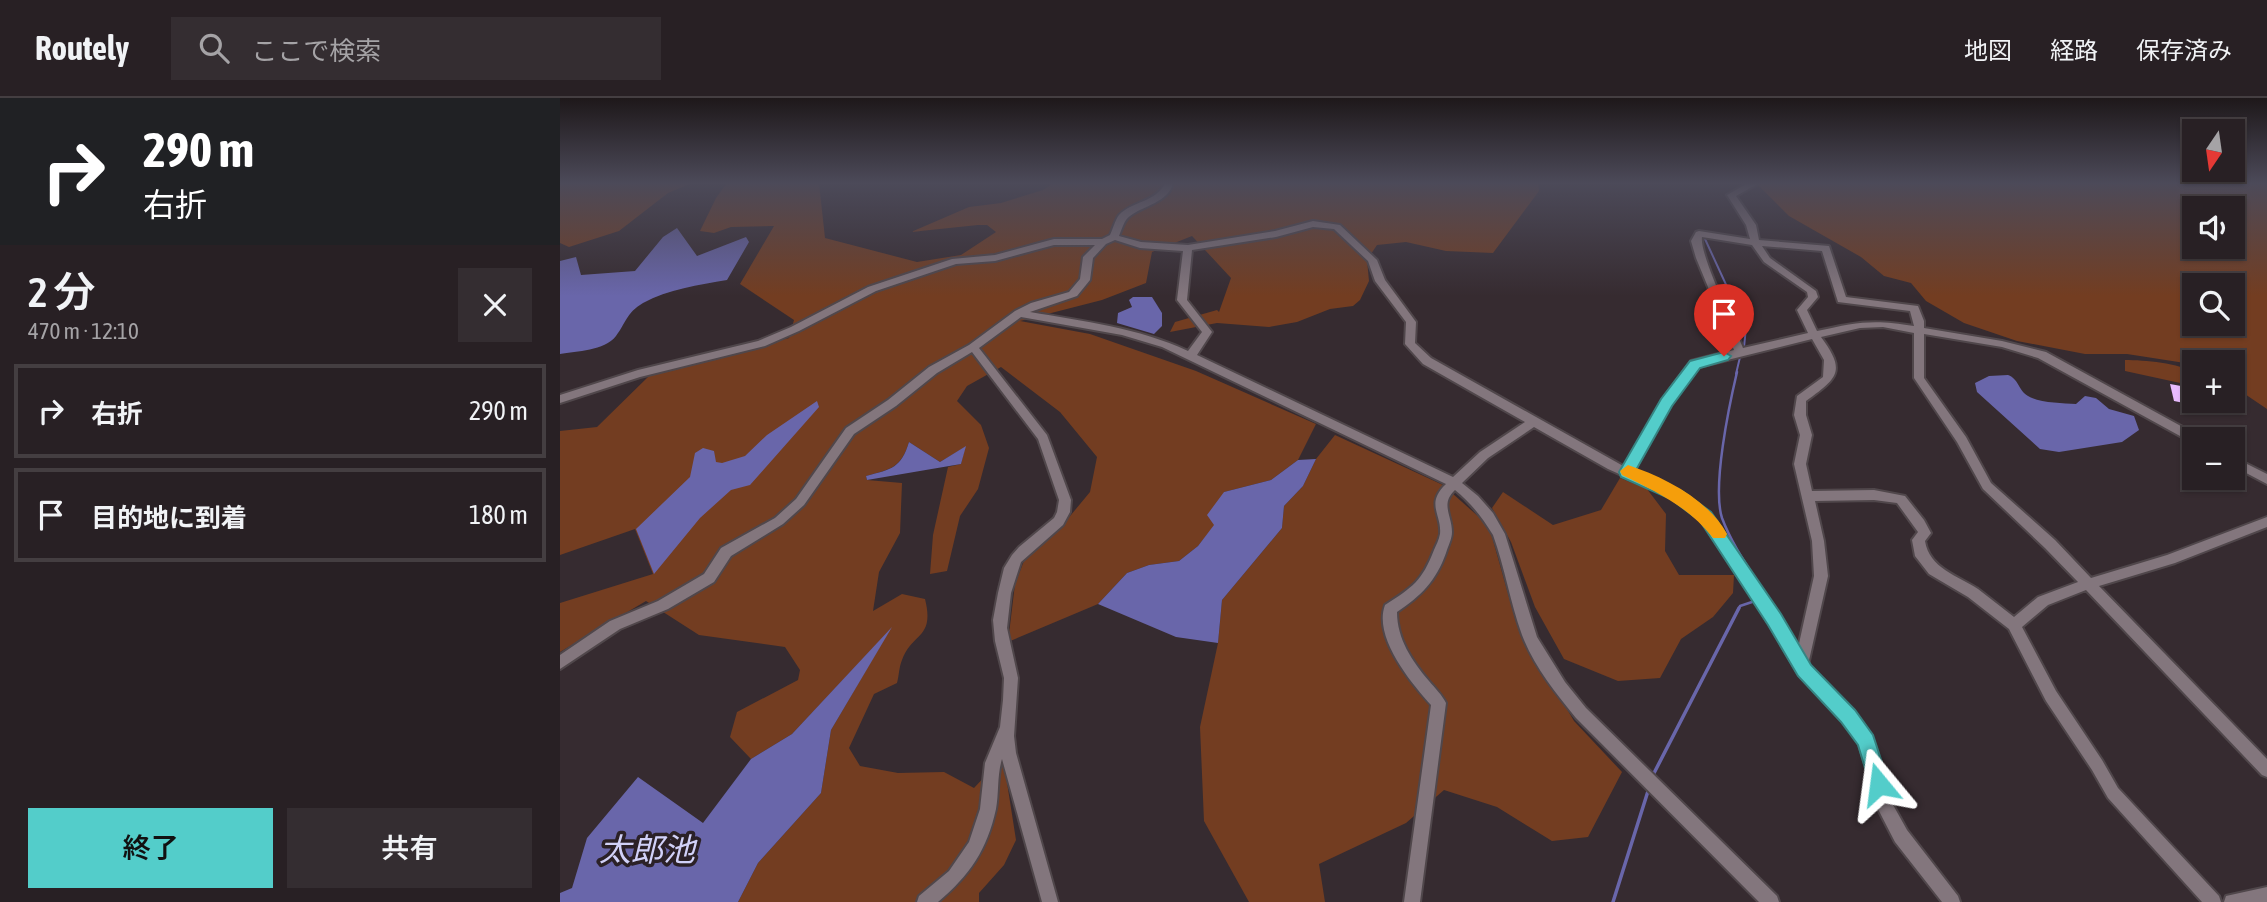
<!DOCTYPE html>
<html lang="ja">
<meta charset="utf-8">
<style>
body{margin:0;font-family:"Asap Condensed","Noto Sans JP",sans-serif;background:#342d31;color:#f1f3f6;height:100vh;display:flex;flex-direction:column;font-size:26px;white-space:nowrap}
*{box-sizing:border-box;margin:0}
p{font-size:23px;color:#a5a3a6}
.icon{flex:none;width:38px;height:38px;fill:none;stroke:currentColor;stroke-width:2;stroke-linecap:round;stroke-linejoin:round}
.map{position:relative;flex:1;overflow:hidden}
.sheet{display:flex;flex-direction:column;background:#282024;width:560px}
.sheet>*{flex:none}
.guide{background:#202124;color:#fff;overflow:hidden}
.needle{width:46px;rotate:193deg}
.tools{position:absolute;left:1622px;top:21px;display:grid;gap:14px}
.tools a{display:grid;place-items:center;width:63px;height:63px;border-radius:0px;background:#282024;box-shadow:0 2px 5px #0004,0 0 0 2px #443e41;font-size:35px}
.pin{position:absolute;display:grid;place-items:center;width:60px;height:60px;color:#fff;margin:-72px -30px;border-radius:50% 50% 50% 0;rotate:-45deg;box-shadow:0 0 7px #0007}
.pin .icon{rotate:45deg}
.me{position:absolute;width:77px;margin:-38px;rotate:344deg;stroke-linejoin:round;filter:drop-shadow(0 0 5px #0008)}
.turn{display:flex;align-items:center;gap:24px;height:147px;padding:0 28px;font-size:32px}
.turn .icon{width:91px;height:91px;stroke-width:2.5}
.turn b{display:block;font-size:49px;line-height:60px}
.round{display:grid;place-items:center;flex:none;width:74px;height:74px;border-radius:0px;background:#342d31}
.summary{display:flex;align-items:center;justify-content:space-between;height:119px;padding:0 28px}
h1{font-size:42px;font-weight:600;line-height:52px}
.primary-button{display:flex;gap:14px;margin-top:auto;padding:14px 28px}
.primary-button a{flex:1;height:80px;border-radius:0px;background:#53cdca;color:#111;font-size:28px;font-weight:600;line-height:80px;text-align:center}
.primary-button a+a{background:#342d31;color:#f1f3f6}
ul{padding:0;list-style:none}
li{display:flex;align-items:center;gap:21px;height:94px;margin:0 14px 10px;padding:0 14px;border:4px solid #443e41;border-radius:0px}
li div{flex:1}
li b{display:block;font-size:26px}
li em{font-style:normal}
header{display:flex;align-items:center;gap:42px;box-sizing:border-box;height:98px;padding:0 35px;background:#282024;border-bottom:2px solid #443e41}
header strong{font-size:33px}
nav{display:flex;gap:38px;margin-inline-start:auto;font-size:24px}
.search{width:490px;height:63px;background:#342d31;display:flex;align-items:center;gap:18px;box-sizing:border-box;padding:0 24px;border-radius:0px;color:#a5a3a6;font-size:26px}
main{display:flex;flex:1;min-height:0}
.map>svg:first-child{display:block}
</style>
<header>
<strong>Routely</strong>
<div class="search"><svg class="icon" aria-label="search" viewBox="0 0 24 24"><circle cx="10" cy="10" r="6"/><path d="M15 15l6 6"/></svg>ここで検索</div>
<nav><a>地図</a><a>経路</a><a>保存済み</a></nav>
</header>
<main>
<section class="sheet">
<div class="guide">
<div class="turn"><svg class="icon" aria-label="right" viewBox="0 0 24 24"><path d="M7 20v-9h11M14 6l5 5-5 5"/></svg><div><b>290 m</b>右折</div></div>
</div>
<div class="summary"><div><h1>2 分</h1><p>470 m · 12:10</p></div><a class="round"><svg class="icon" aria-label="close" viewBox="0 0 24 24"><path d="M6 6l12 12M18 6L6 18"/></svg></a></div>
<ul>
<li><svg class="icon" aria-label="right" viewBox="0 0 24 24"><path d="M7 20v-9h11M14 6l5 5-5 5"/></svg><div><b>右折</b></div><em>290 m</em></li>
<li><svg class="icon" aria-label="arrive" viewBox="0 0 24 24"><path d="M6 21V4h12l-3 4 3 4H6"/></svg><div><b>目的地に到着</b></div><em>180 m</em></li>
</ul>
<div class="primary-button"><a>終了</a><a>共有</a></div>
</section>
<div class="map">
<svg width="1707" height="804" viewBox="0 0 1707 804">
<rect width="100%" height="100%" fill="#362b30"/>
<!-- green -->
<path fill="#733d21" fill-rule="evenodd" d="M0 85H132L108 95 59 133 9 149 0 145Z
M167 85H259L265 140 357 164 401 157 436 134 427 127H418L351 134 409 109 441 105 483 92 493 85H978L979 93 933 155 886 153 846 144 817 147 807 162 809 183 800 202 793 208 770 211 737 224 709 229 657 225 610 234 615 224 657 212 659 214 671 180 632 138 592 154 586 185 542 202 460 223 530 236 636 273 756 326 738 362 711 382 664 394 655 427 638 448 619 463 589 467 567 475 538 506 448 544 455 486 467 455 496 435 530 394 537 359 500 314 441 269 407 288 397 303 421 327 429 350 418 391 400 418 387 473 370 476 373 437 388 369 401 366 405 349 380 364 349 344C341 370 331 371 306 378L307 382 342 385 340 435 319 474 313 513 342 496 365 501C375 541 352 534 342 562 339 569 339 578 337 585L314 596 289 650 300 668 338 675 384 674 414 690 443 659 456 742 444 767 419 795V804H178L198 765 261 695 271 632 329 533 232 636 191 661 170 639 177 614 238 582 240 572 225 549 139 537 86 503 0 554V505L93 476 75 431 0 457V333L37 329 89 278 229 240 234 222 180 186 214 128 171 129 154 135 140 133 156 100Z
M1196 85H1707V311L1673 288V264H1634V270L1625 265 1567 256H1525L1457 243 1404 225 1366 203 1351 185 1324 178 1301 159 1229 118ZM1634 110H1673V149H1634ZM1634 187H1673V226H1634Z
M1565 262C1584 262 1620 265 1634 275V288L1565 273Z
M775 337 883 387 929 428 956 524 1014 623 1062 674 1028 739 992 743 937 709 884 692 846 725 759 766 765 804H689L644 723 640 629 658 545 662 502 722 430 724 408 743 388 756 361Z
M1060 380 1087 391 1106 416 1105 453 1119 477H1174L1173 495 1153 519 1121 541 1100 580 1058 583 1004 561 975 509 951 444 932 410 943 394 993 427 1041 412Z"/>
<!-- water -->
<path fill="#6966aa" d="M117 130 137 158 186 139 189 144 167 182C139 187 108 191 83 205 66 215 66 225 56 238 44 253 17 253 0 256V163L16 159 21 177 75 173 103 139Z
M573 199H592L602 215V228L594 236 557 225 558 215 572 209 569 202Z
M1448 277C1459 281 1458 292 1468 298 1480 305 1502 305 1516 306L1525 298 1536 300 1549 311 1574 318 1579 332 1562 344 1499 354 1480 351 1417 294 1415 285 1429 278Z
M257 303 259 309 190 387 171 392 140 420 94 476 76 431 130 379 135 355 143 350 154 353 156 364 162 365 185 358 207 337Z
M349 344 380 364 406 348 401 366 307 382 306 378C332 371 341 370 349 344Z
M756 361 743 388 724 408 722 430 662 502 658 545 616 539 538 506 567 475 589 467 619 463 638 448 654 427 647 417 664 394 711 382 738 362Z
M332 529 271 632 261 695 198 765 178 804H0V795L12 790 27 740 78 679 143 725 191 661 232 636Z"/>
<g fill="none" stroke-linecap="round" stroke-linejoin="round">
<!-- stream-far2 -->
<path stroke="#6966aa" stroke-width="2" d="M1145 141 1186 230 1184 249
M1176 276 1180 259"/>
<!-- stream-far1 -->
<path stroke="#6966aa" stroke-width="2.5" d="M1177 274C1169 308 1152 389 1162 420 1172 447 1190 472 1205 496
M1178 512 1180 508 1195 503"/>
<!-- stream -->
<path stroke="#6966aa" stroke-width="3.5" d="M1093 677 1179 510
M1053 804 1089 690"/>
</g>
<!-- building -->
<path fill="#e9bbfe" d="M1610 286 1632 290 1634 307 1614 303Z"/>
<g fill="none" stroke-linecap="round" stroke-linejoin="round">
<defs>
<path id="minor" d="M605 85H613C609 104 583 108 570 118 564 122 562 131 559 138L581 144 628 147 715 133 753 123 780 127 817 162 825 182 856 224 855 245 871 260 1065 369 1102 302 1131 263 1174 252 1136 160 1131 143 1136 134 1139 133 1190 141 1186 127 1167 97 1188 85H1199L1176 98 1196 127 1199 142 1269 148 1286 199 1358 208 1364 223V230L1442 243 1486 254 1639 338 1641 341H1634V345L1631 344 1478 260 1442 249 1364 236V280L1406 339 1431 385 1495 442 1531 480 1607 457 1707 419V429L1615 465 1539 488 1707 661V679L1702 677 1526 492 1488 507 1462 529 1496 593 1542 662 1558 690 1659 798 1661 804H1642L1548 700 1532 672 1486 603 1449 531 1408 499 1369 476 1355 458 1352 442 1358 434 1337 405 1314 402 1255 403 1264 443 1268 478 1248 567 1293 613 1311 638 1332 705 1347 732 1398 798 1400 804H1382L1335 744 1319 713 1299 646 1283 623 1239 577 1209 526 1141 421 1113 400 1048 371 974 329 928 360 902 385 918 398 933 415 945 436 977 539 1005 584 1026 610 1217 798 1219 804H1199L1016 620C995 594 974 568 962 537 950 504 945 470 933 437 922 419 911 405 895 392 880 406 892 417 892 434 892 441 888 448 886 455 876 483 861 498 837 514 837 541 852 563 869 583 875 590 882 597 886 605L860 804H844L871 607C851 585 813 539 825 507 853 489 862 483 874 452 876 447 879 442 880 436 882 416 865 406 886 386L602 249 562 237 461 219 419 250 487 337 511 402 510 414 503 427 461 464 451 495 447 530 458 580 454 638 456 655 498 804H482L442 661C437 677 439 695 436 711 427 752 410 777 378 804H357L359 798 389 773 409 744 420 711 425 665 440 629 443 602 444 580 435 543 433 522 438 495 444 470 452 457 459 449 494 420 497 414 499 402 478 341 412 254 377 275 336 308 294 336 244 407 223 426 171 458 154 484 108 511 60 531 0 571V557L50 523 98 503 144 476 161 450 215 420 236 401 286 330 328 302 369 269 409 247 455 213 471 205 509 194 520 181 523 159 535 147H494L435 163 396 166 316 193 239 233 205 248 80 279 0 305V297L78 272 198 243 231 229 308 189 392 161 435 157 494 141H542L550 137C553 131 555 122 559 117 572 103 597 104 605 85ZM753 129 774 131 808 163 815 183 846 224 845 246 863 266 965 324 920 354 893 379 637 257 652 234 627 202 632 152 716 139ZM1142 139 1192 147 1204 164 1247 194 1248 199 1237 212 1248 235 1183 250C1175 229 1139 156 1142 139ZM555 142 580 150 623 153 617 202 642 234 628 253C579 230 523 223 470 214L517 198 530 182 533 160 546 146ZM1202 148 1262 153 1278 204 1350 213 1354 228C1314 221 1297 224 1257 233L1247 212 1258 199 1256 193 1210 160ZM1323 229 1354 235V280L1397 344 1423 391 1485 450 1518 484 1478 499 1454 519C1442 510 1430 500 1418 491 1398 478 1369 470 1365 443L1371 435 1364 422 1345 398 1314 392 1252 393 1246 366 1252 337 1246 317V303C1277 280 1287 274 1261 239L1300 230ZM1252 241 1264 262 1263 279 1237 298 1234 317 1240 337 1234 366 1252 443 1254 478 1238 550 1219 518 1149 415 1121 394 1074 373 1110 307 1139 269Z
M1673 359 1707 376V386L1673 368Z
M1707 789V804H1664L1666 798Z"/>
</defs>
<!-- minor casing -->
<use href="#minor" stroke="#50474b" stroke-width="4"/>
<!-- minor -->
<use href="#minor" fill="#83767d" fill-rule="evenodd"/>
</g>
<!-- sky -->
<linearGradient id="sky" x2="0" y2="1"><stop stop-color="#1e181a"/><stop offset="0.43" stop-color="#4c4a59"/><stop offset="1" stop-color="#4c4a59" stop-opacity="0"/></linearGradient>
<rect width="1707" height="198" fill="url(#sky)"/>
<!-- route -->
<path fill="#53cdca" stroke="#368583" stroke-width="2" d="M1164 254 1171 258 1168 262 1140 270 1112 308 1076 372 1122 393 1151 414 1221 516 1251 567 1295 612 1313 637 1329 686 1326 693 1319 696 1312 693 1298 647 1281 624 1238 578 1208 527 1140 423 1111 401 1061 379 1059 374 1101 301 1130 263Z"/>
<!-- slow -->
<path fill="#f59e0b" d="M1068 367C1104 379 1149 402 1167 436L1165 440H1153C1129 409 1097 394 1062 377L1060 373Z"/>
<g text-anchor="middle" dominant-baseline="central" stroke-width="7" stroke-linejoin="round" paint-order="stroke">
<!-- near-water labels -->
<g font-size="32" font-style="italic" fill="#d1d1f8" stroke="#2b2127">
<text x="87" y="751">太郎池</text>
</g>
</g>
</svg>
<div class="tools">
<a><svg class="needle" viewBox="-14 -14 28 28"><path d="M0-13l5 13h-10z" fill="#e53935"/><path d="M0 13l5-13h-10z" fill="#a5a3a6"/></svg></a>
<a><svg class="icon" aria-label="sound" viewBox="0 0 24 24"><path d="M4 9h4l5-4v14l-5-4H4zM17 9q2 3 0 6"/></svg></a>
<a><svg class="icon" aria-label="search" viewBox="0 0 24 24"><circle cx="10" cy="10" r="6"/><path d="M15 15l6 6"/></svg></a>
<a>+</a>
<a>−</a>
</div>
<div class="pin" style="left:1164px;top:258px;background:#d93025"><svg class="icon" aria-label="arrive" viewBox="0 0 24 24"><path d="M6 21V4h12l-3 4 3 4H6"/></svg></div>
<svg class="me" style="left:1319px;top:686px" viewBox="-20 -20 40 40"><path d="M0-17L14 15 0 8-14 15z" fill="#53cdca" stroke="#fff" stroke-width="4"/></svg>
</div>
</main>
